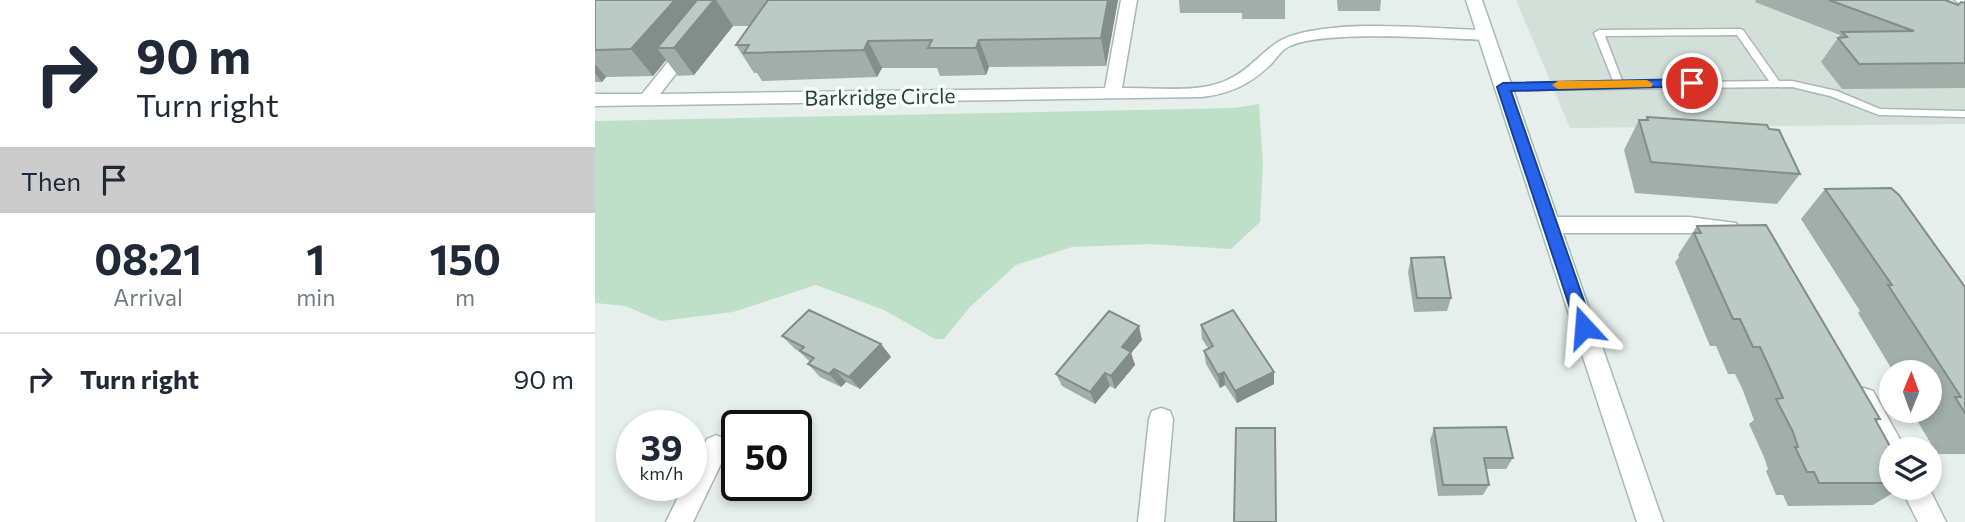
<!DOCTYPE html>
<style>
body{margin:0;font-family:Commissioner,sans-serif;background:#f6f6f7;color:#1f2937;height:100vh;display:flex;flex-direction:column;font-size:26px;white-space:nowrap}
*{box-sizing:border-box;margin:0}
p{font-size:23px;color:#747a83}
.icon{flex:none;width:38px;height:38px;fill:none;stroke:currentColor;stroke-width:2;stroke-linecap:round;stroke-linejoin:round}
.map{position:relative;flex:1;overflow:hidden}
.details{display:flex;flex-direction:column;background:#fff;width:595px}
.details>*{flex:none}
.banner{background:#fff;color:#1f2937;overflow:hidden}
.needle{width:46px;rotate:1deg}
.fabs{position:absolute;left:1284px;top:360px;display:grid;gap:14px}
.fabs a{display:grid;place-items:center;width:63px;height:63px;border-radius:50%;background:#fff;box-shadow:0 4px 10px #0003;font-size:35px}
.speed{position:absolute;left:21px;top:410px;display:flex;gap:14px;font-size:35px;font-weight:700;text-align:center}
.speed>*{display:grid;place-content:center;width:91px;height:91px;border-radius:50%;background:#fff;box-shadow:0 4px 10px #0003;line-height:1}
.speed small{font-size:18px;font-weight:400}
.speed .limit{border:4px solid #111;border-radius:10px;background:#fff;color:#111}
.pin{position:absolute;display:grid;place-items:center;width:60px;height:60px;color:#fff;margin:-30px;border:4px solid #fff;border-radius:50%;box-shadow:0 2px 7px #0007}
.me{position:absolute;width:77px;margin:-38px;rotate:341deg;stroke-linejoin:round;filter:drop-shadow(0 0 5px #0008)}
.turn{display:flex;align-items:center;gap:24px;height:147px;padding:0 21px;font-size:32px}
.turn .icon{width:91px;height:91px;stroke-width:2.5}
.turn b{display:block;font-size:49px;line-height:60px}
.then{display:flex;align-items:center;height:66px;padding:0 21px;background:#0003;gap:14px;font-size:26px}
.eta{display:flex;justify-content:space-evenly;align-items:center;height:119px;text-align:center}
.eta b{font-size:42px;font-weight:700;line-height:49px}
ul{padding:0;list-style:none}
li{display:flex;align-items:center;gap:21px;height:91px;padding:0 21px;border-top:2px solid #e0e1e3}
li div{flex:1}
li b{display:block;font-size:26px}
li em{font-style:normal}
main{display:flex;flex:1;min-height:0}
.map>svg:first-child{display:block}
</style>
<main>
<section class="details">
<div class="banner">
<div class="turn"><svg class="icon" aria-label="right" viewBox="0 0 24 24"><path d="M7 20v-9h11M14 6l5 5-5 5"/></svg><div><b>90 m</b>Turn right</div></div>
<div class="then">Then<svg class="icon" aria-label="arrive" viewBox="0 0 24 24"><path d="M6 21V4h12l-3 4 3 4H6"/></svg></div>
</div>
<div class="eta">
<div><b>08:21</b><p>Arrival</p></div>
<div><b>1</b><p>min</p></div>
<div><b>150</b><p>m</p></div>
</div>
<ul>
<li><svg class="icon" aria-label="right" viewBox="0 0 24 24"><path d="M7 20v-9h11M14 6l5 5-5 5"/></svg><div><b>Turn right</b></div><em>90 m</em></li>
</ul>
</section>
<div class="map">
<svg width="1370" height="522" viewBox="0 0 1370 522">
<rect width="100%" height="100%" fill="#e6efeb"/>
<!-- built -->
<path fill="#d4dfda" d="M921 0H1370V124L975 128Z"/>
<!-- green -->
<path fill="#bfe0c8" d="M664 104 668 164 665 222 636 249 555 244 477 247 421 265 375 307 349 339H340L289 310 221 285 138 312 66 321 30 306 0 303V121L639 108Z"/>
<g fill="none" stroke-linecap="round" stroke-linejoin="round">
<defs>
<path id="lane" d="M1360 0H1369L1370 9Z
M1145 29 1148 30 1184 81H1197L1242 91 1285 109 1370 111V117L1284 115 1235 96 1197 87 908 90 903 87 908 84 1019 83 999 33 1004 30ZM1142 35 1174 81 1028 83 1010 36Z"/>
<path id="street" d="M123 0H139L65 94 510 88 526 0H542L527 88C562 87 608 95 638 77 661 65 673 42 699 35 753 19 834 29 891 30L899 35 891 40C848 39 727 29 693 47 685 51 680 61 674 66 654 85 634 94 607 97L0 106V94H47Z
M955 217H1094L1141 223 1144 228 1141 233 1134 236 1094 233H955L948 230 945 225 948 220Z
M1269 388 1278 391 1311 450H1297V461L1289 458 1257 399 1260 391Z
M566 408 575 411 578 419 569 522H543L554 419 557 411Z
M121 435 130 439 134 447 98 522H71L89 485H96V470L112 439Z
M1306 488H1334L1351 522H1323Z"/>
<path id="secondary" d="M871 0H887L1068 522H1042Z"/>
</defs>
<!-- lane casing -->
<use href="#lane" stroke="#a8b8b2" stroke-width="3"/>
<!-- street casing -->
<use href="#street" stroke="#a8b8b2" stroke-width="3"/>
<!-- secondary casing -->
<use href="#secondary" stroke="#a4bbb3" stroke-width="3"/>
<!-- lane -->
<use href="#lane" fill="#fff" fill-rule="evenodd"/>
<!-- street -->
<use href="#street" fill="#fff" fill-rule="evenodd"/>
<!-- secondary -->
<use href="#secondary" fill="#fff" fill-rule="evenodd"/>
</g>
<!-- wall -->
<path fill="#a1aea9" d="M0 0H523L511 66 394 67 391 75 345 76 342 68H287L282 77 167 81 162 73H159L141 45 155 26H138L99 75 83 76 71 60 58 76 11 77 7 82H0Z
M584 0H690V19H647V13H585Z
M742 0H786L785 11H743Z
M1161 0H1350L1363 5 1370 3V88L1247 89 1226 62 1245 35 1160 2Z
M1052 117 1174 129 1205 174 1182 204 1040 193 1029 150 1044 120H1050Z
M1230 189 1370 287V454H1342L1323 422 1327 419 1322 411H1335V373H1299L1263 313 1265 311 1206 219Z
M1102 226 1285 419 1281 422 1297 450V488H1306L1278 505 1193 506 1188 495H1181L1171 471 1173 469 1169 457 1154 424 1159 420 1147 388 1140 374H1133L1121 346H1115L1080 262 1084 257 1083 255Z
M816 258 856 298 852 311 819 312 813 272Z
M606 325 679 384 642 403 630 385 625 388 611 364 609 351 613 348 607 339Z
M187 336 286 344 296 357 265 389 251 382 246 387 225 377 213 364 215 362 205 352 200 349Z
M547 340 536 353 540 365 520 389 515 386 500 404 467 386 461 374Z
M839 428 918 458 911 469H891L894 485 888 495 843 496 835 440Z"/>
<!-- shaded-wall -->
<path fill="#838d89" d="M80 0H121L138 26 99 75 79 48H62L71 60 58 76 36 49Z
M513 0H523L511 66 506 38Z
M384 40 394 67 391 75 381 48Z
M273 41 287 68 282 77 269 50Z
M0 64 11 77 7 82 0 73Z
M544 326 547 340 536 353 540 365 520 389 516 376 527 347Z
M286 344 296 357 265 389 254 377Z
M239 369 251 382 246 387 234 374Z
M629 372 630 385 625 388 623 375Z
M679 372V384L642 403 640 391Z
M510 373 515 386 500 404 495 392Z"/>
<!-- building -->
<path fill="#bbcac4" stroke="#838d89" stroke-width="2" d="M0 0H80L36 49 0 50Z
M102 0H119L79 48H62Z
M173 0H513L506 38 384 40 381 48H333L337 40 273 41 269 50 149 53 154 45H141Z
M1234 0H1350L1363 5 1366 2 1370 3V63L1264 64 1243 38 1252 37 1247 32 1319 31Z
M1052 117 1172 125 1174 129 1184 130 1205 174 1056 162 1044 120H1053Z
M1296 188 1304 195 1370 287V413L1360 397H1366L1293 285H1297L1230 189Z
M1171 225 1285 419H1280L1297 450V483H1224L1219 472H1212L1200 447H1203L1198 432 1181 399 1188 398 1172 362 1165 347H1158L1145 319H1138L1099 233H1106L1102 226Z
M849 257 856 298H822L816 258Z
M214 310 286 344 254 377 239 369 234 374 213 364 219 358 205 351 209 347 187 336Z
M638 310 679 372 640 391 629 372 623 375 609 351 618 346 606 325Z
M514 311 544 326 527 347 536 352 516 376 510 373 495 392 461 374Z
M911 427 918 458H889L894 485H848L839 428Z
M641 428H680L681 522H639Z"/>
<!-- route -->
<path fill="#2563eb" stroke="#184099" stroke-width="2" d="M1097 79 1102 81V86L916 91 998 327 995 332H983L902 87 908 83Z"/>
<!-- slow -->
<path fill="#f59e0b" d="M1052 80 1058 84 1056 87 963 89 957 85 963 81Z"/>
<g text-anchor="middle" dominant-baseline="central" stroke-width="7" stroke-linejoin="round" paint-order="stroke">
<!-- street labels -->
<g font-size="21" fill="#24423a" stroke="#f7fbf9">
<text transform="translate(285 96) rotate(-1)">Barkridge Circle</text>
</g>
</g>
</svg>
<div class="fabs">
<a><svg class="needle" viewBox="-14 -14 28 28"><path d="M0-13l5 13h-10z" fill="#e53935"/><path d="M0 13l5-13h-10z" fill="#747a83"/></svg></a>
<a><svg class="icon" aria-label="layers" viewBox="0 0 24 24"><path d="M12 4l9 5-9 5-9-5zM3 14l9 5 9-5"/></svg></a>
</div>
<div class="speed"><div>39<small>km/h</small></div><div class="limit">50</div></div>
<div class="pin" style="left:1097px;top:83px;background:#d93025"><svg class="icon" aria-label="arrive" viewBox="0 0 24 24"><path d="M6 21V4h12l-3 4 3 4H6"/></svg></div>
<svg class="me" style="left:989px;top:327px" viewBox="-20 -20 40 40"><path d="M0-17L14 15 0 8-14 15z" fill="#2563eb" stroke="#fff" stroke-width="4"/></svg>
</div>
</main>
